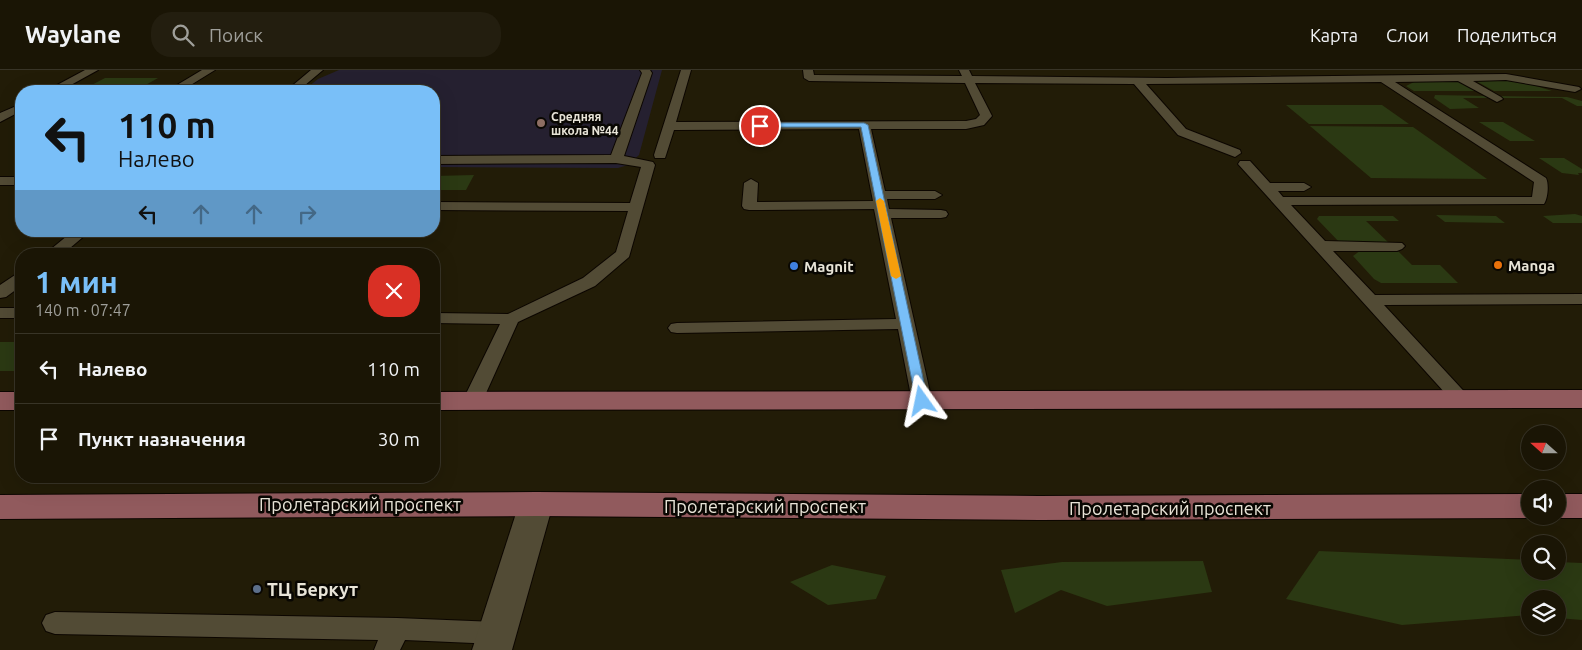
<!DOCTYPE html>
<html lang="ru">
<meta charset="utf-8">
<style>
body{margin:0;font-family:Ubuntu,sans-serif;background:#231e0f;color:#f1f3f6;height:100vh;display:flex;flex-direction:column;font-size:19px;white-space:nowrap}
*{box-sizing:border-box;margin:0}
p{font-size:16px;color:#9f9f9a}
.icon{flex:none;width:28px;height:28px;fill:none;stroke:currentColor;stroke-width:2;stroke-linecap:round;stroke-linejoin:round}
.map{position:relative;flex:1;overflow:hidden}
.panel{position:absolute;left:15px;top:178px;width:425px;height:235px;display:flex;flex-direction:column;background:#1a1505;border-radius:20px;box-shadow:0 5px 20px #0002,0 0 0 1px #383427}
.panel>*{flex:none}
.hud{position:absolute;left:15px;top:15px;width:425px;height:152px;border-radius:20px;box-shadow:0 5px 20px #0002,0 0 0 1px #383427;background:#79bff8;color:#111;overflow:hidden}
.needle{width:32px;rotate:291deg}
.controls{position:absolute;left:1521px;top:355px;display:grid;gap:10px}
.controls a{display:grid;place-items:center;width:45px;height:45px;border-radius:50%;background:#1a1505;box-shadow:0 5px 20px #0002,0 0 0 1px #383427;font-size:25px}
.pin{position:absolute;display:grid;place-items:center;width:42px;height:42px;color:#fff;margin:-21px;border:2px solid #fff;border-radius:50%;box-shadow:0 1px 5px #0007}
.me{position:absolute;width:55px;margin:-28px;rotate:348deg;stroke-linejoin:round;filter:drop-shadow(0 0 4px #0008)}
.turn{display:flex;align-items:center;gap:18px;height:105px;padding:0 20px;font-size:22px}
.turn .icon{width:65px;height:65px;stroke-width:2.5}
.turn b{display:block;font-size:35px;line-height:42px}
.lanes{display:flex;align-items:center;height:48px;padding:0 20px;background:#0003;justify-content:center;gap:25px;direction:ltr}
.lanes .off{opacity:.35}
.round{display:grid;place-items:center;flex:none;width:52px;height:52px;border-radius:20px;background:#231e0f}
.headline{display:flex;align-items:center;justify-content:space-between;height:85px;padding:0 20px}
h1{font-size:30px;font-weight:600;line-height:38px;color:#79bff8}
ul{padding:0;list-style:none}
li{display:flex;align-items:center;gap:15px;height:70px;padding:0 20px;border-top:1px solid #383427}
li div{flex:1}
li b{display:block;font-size:19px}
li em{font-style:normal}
header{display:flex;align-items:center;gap:30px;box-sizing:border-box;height:70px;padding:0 25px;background:#1a1505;border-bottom:1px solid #383427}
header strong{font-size:24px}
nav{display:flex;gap:28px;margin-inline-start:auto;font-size:18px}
.search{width:350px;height:45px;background:#231e0f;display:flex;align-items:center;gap:12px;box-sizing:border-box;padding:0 18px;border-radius:20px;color:#9f9f9a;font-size:19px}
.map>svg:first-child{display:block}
</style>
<header>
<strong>Waylane</strong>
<div class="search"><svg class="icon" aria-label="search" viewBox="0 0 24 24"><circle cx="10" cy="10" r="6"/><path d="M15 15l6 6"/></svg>Поиск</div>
<nav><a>Карта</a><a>Слои</a><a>Поделиться</a></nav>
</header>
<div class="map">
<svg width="1582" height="580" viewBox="0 0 1582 580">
<rect width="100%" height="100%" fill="#221c07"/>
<!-- education -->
<path fill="#252030" d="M339 0H662L639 85 628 95 618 98 434 97V21H303L318 9Z"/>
<!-- green -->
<path fill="#2b3913" d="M105 8H158L135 21H80Z
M1418 10 1460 11 1479 21H1414L1406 16Z
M1502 10 1533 15 1552 21H1494L1476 11Z
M1435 25 1488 26 1492 28H1463L1479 38 1450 39 1434 28Z
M1496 26 1567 27 1582 31V36H1577L1562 28H1500Z
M1286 35H1382L1409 54H1309Z
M1479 52H1503L1535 71H1510Z
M1310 56 1413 57 1487 109 1371 108Z
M1539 88H1564L1582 99V103H1578L1579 105 1562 103Z
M474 105 466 120H434V106Z
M1575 144 1582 146V153H1553L1543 146Z
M1436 145 1496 146 1505 153 1445 152Z
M1319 146H1393L1399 151H1366L1390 174H1341L1317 149Z
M1361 180H1397L1412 195H1440L1458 213H1381L1374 209 1353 186Z
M0 272H21V301H0Z
M1319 481 1530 490V501H1558V492L1582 493V550L1558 548V529H1530V545L1402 555 1286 529Z
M1203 491 1212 522 1107 536 1061 520 1015 543 1001 500 1062 492Z
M832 495 886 506 876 529 828 535 790 512Z"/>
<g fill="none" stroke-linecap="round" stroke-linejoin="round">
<defs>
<path id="service" d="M85 0H98L60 21H46Z
M202 0H215L181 21H167Z
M311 0H323L298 21H286Z
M640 0H650L652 3 624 86 653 92 655 95 629 187 595 216 518 252 482 332 479 337 472 338 465 337 462 332 500 254 434 253V243L508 244 583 208 616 182 628 141 434 140V132L630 133 641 97 616 93 434 94V86L611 85 642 3Z
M681 0H691L676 52 966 51 976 49 980 45 965 13 809 11 804 8 803 0H813L814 5 962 6 959 0H969L972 6 1167 8 1506 4 1579 17 1581 19 1575 22 1506 10 1473 11 1501 27 1503 29 1497 32 1458 11 1395 12 1546 108C1549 114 1548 128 1544 134L1291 135 1325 171 1402 173 1405 176 1402 179 1397 181H1333L1375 225 1582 224V234L1384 235 1472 330 1469 334 1462 336 1455 334 1238 94 1240 91H1250L1270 113H1304L1311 117 1304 121H1278L1283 127H1532L1534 112 1381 12 1146 14 1186 59 1240 80 1241 83 1235 87 1178 65 1134 14 975 13 992 46 984 55 966 59H871L885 121H935L942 125 935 129H887L889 139 941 140 946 141 948 144 946 147 941 148H891L932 331 929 335 922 337 915 335 912 331 898 259 677 263 671 262 668 258 671 254 677 253 896 249 874 139 749 140 744 139 742 136 744 113 751 109 758 113 757 132 873 131 859 59 674 60 666 85 665 88H655L654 85Z
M21 34V41L0 52V43Z
M0 107H21V115H0Z
M73 161H90L63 184H45Z
M21 203V216L6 227 0 228V215L15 205Z
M0 238H21V248H0Z
M55 542 397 548 496 552 505 555 509 563 505 571 496 574 405 570 400 580H374L378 570 55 564 46 561 42 553 46 545Z"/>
<path id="minor" d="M536 422 548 425 553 434 512 580H472L519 434 524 425Z"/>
<path id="primary" d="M1582 320V338L434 340V322Z
M0 322H21V340H0Z
M536 422 1039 426 1530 424V446H1537L1530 448 1039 450 536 446 0 449V425Z
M1558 424H1582V448H1558L1551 446H1558Z"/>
</defs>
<!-- service casing -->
<use href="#service" stroke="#0c0600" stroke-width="2"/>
<!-- minor casing -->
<use href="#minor" stroke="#0c0600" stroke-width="2"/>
<!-- primary casing -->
<use href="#primary" stroke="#0c0600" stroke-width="2"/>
<!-- service -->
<use href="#service" fill="#524b35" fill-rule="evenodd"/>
<!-- minor -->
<use href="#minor" fill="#524b35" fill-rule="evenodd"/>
<!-- primary -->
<use href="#primary" fill="#915a5d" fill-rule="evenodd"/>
</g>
<!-- route -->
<path fill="#79bff8" stroke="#4f7ca1" d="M760 53H864L868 55 928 331 926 333 922 334 916 331 861 57H758V54Z"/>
<!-- slow -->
<path fill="#f59e0b" d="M880 128 884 131 901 206 896 209 891 206 876 131Z"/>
<!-- markers -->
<circle fill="#8d6e63" stroke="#090702" stroke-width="2" cx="541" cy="53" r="5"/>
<circle fill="#e8710a" stroke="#090702" stroke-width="2" cx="1498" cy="195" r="5"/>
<circle fill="#3f7fe0" stroke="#090702" stroke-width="2" cx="794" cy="196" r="5"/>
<circle fill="#5c6f8a" stroke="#090702" stroke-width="2" cx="257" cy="519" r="5"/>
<g text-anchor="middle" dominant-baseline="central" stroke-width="5" stroke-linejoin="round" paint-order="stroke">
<!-- far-poi labels -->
<g font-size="12" font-weight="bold" fill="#e8e4d7" stroke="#090702" text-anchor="start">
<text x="551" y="46">Средняя<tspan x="551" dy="14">школа №44</tspan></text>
</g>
<!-- poi labels -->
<g font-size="15" font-weight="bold" fill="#e8e4d7" stroke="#090702" text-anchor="start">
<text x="1508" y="195">Manga</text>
<text x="804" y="196">Magnit</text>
</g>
<!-- near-street labels -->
<g font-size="18" fill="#e8e4d7" stroke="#090702">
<text x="360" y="434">Пролетарский проспект</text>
<text x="765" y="436">Пролетарский проспект</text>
<text x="1170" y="438">Пролетарский проспект</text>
</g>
<!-- near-poi labels -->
<g font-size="18" font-weight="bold" fill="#e8e4d7" stroke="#090702" text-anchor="start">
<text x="267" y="519">ТЦ Беркут</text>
</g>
</g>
</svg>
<div class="controls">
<a><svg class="needle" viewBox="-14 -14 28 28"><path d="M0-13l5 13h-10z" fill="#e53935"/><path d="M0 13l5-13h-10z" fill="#9f9f9a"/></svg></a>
<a><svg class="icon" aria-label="sound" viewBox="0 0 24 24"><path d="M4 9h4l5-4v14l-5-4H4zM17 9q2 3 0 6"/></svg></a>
<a><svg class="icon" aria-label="search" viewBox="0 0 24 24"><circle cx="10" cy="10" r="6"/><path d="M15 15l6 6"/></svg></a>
<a><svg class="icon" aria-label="layers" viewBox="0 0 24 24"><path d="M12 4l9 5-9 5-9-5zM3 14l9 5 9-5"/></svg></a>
</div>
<div class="pin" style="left:760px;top:56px;background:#d93025"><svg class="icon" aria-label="arrive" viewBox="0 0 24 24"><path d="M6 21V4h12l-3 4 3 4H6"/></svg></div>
<svg class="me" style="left:922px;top:331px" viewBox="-20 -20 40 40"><path d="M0-17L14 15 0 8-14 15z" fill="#79bff8" stroke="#fff" stroke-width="4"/></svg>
<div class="hud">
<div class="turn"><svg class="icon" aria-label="left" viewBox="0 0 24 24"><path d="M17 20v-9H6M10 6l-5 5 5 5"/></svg><div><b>110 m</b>Налево</div></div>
<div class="lanes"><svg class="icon" aria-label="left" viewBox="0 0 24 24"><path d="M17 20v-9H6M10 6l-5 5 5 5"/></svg><svg class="icon off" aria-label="ahead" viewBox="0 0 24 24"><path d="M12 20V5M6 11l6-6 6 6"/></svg><svg class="icon off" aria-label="ahead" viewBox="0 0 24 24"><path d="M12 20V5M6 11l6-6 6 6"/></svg><svg class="icon off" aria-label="right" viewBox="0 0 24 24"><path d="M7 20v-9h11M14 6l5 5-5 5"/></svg></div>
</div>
<section class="panel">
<div class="headline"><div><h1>1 мин</h1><p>140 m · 07:47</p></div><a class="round" style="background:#d93025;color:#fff"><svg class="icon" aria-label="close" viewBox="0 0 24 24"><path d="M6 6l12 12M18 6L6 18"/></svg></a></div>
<ul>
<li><svg class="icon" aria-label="left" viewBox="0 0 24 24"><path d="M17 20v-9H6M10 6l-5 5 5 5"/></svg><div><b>Налево</b></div><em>110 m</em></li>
<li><svg class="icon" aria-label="arrive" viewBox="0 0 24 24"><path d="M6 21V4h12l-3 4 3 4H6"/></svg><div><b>Пункт назначения</b></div><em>30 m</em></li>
</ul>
</section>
</div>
